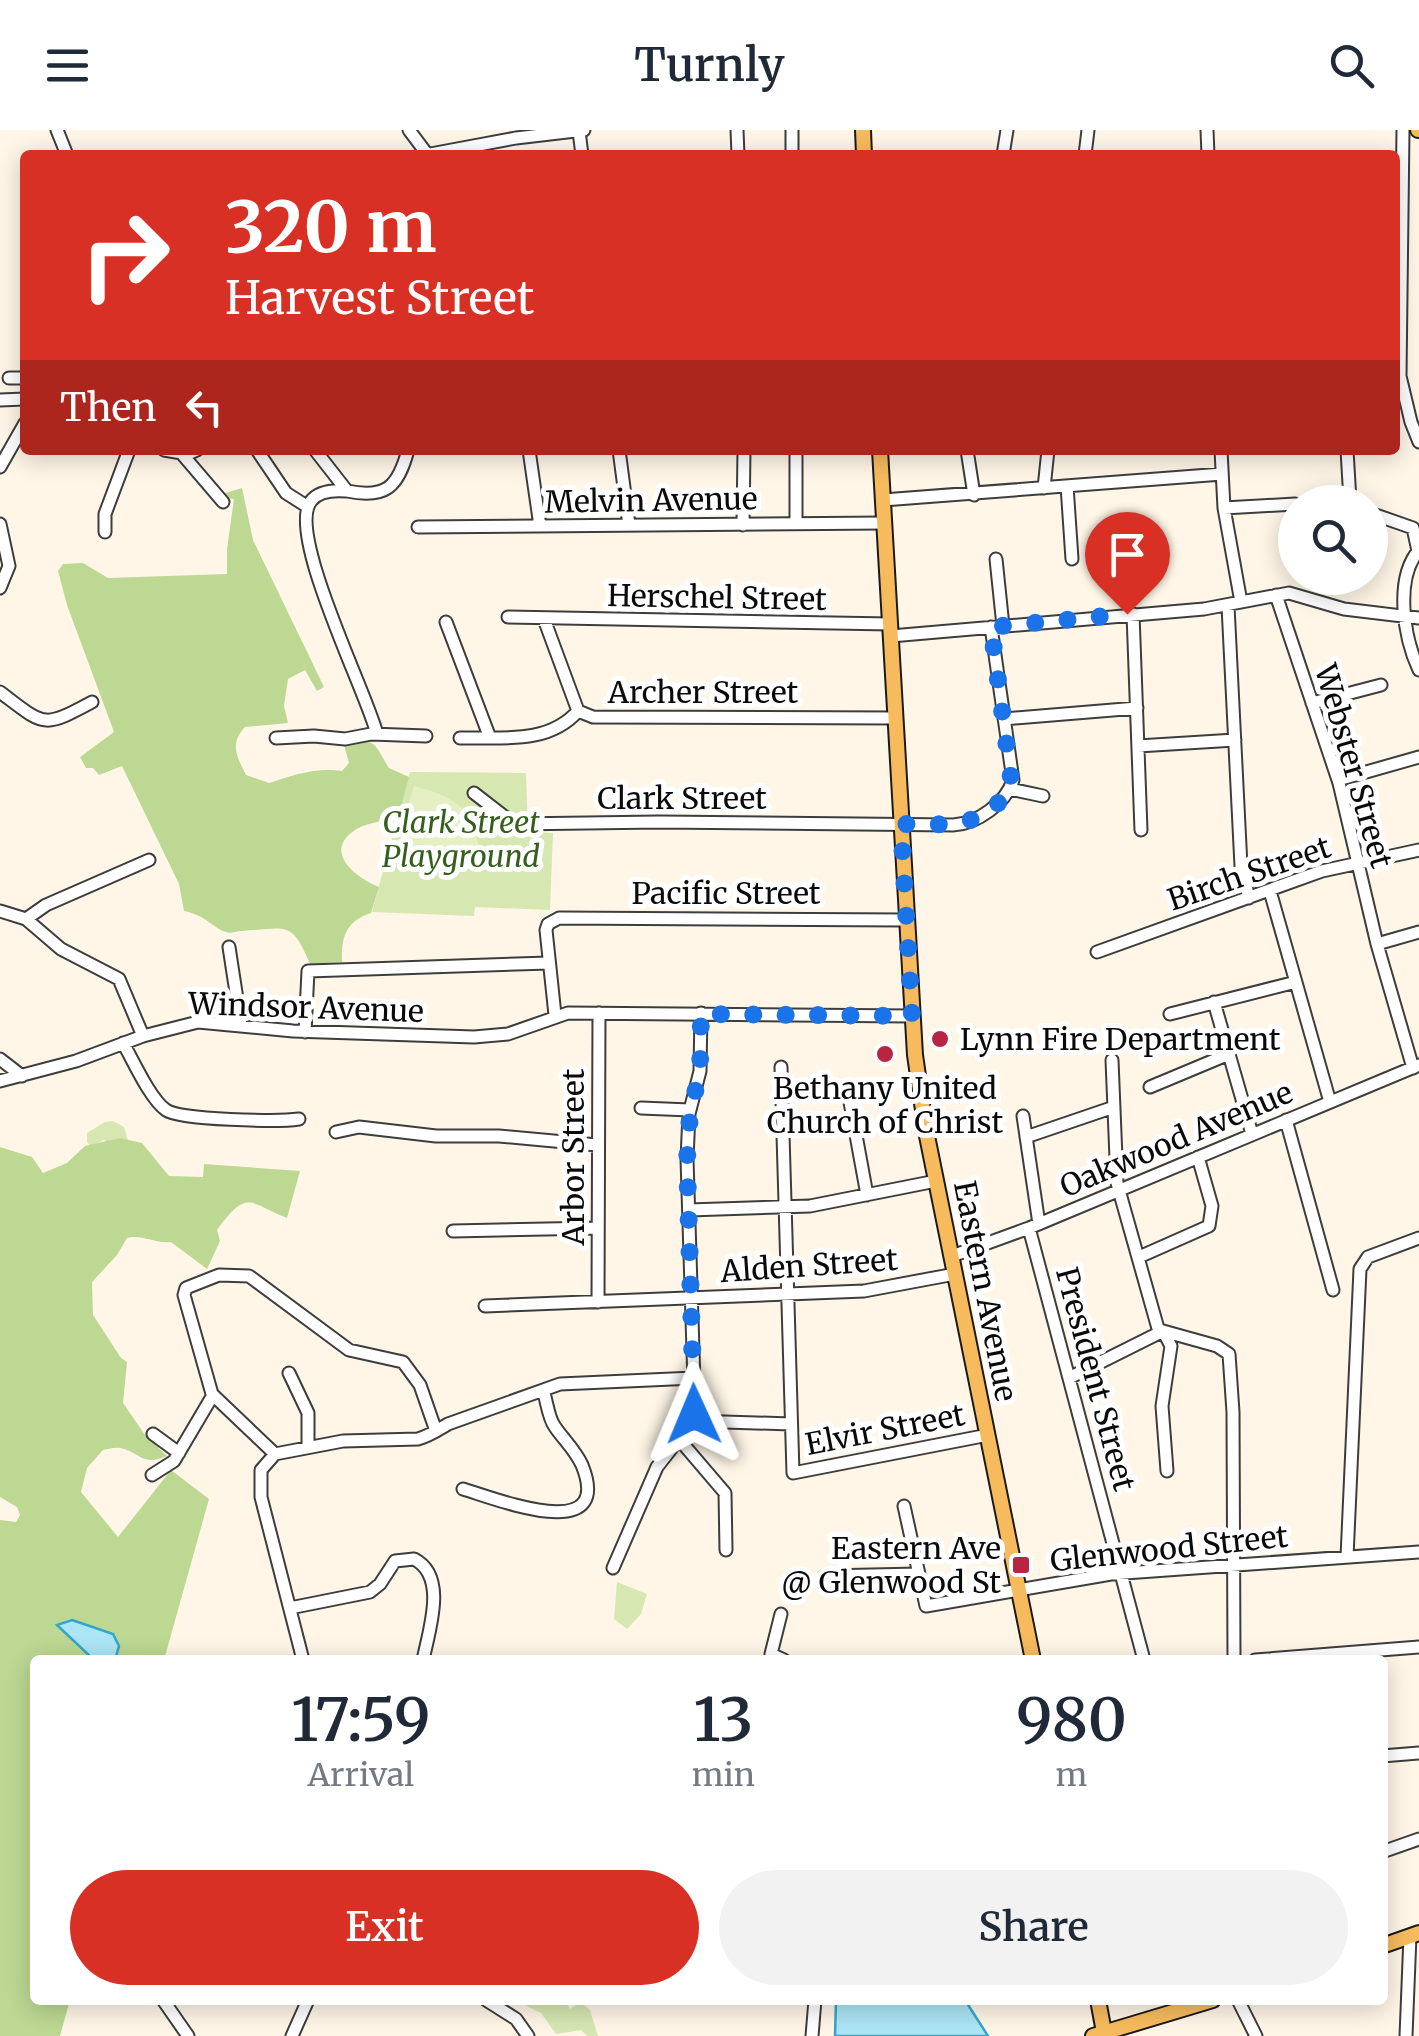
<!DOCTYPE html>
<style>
body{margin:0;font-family:Merriweather,serif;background:#f2f2f3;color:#1f2937;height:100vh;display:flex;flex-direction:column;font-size:38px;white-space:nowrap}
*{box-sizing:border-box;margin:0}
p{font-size:32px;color:#747a83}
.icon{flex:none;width:55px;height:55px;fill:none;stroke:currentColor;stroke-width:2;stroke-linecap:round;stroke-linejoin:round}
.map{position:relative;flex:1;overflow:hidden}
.panel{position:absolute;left:30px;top:1525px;width:1358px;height:350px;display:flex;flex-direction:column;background:#fff;border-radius:10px;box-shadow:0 5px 25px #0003}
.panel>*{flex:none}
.top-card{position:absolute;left:20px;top:20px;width:1380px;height:305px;border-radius:10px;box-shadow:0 5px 25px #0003;background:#d93025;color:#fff;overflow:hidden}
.fabs{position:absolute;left:1278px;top:355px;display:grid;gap:20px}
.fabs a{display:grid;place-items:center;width:110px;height:110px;border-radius:50%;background:#fff;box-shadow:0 5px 25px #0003;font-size:50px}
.pin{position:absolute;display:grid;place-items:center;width:85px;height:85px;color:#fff;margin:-102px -42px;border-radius:50% 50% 50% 0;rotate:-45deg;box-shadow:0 0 10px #0007}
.pin .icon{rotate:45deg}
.me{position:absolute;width:110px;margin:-55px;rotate:359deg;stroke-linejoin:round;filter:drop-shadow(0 0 8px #0008)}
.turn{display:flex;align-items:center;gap:35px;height:210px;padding:0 40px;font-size:45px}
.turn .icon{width:130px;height:130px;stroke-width:2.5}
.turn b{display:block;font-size:70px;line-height:85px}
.then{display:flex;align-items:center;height:95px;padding:0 40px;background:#0003;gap:20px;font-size:38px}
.eta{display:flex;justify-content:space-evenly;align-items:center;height:170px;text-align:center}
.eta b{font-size:60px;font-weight:600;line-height:70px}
.button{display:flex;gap:20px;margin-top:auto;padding:20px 40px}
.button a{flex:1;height:115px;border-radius:60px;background:#d93025;color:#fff;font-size:40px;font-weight:600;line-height:115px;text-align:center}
.button a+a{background:#f2f2f3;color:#1f2937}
header{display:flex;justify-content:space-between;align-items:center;height:130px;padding:0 40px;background:#fff;font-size:45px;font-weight:600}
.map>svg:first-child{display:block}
</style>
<header><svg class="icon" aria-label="menu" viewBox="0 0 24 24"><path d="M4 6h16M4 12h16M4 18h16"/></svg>Turnly<svg class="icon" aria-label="search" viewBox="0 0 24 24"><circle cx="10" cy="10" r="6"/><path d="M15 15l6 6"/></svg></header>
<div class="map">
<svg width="1419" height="1906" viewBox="0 0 1419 1906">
<rect width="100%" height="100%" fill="#fff6e7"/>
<!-- green -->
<path fill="#d6e7b2" d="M410 642 526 643 528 702 553 703 550 780 475 777 474 786 372 782Z
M113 991 124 997 128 1011 110 1014 104 1010 91 1017 87 1012V1003L105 992Z
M617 1452 647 1464 641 1484 627 1499 614 1489Z
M514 1870H565L570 1879 580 1872 590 1880 598 1906H587L581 1900 556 1904 541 1883Z"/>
<!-- forest -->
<path fill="#bcd892" d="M242 358 253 410 324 557 317 561 305 540 288 549 284 576 288 593 245 597C229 614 237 627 246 645L269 653C293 645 317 637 342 641L349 633 344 615C376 607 373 612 389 638L409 647 398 688C383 691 362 693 351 703 324 725 360 750 379 757L371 783C346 791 341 807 342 832L310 834C292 790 287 798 242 801 237 801 231 804 226 802 214 799 206 785 184 781L179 754 122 636 99 645 93 638H86L80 627 114 602 67 475 58 441 63 434 83 433 108 448 227 444V419L234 369 225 368 222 364Z
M120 1008 142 1013 169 1046 203 1047 204 1034 300 1041 287 1088C249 1073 248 1058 217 1100L220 1111 207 1139 171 1112C155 1114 142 1104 127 1108L117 1125 92 1152 93 1185 121 1228 127 1232 123 1273 145 1305 167 1326C142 1337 140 1322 120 1318 115 1317 109 1319 103 1320L87 1338 81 1362 118 1407 171 1340 209 1369 164 1530H115L118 1521 113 1504 72 1490H67L66 1501 94 1530H35V1870H70L60 1906H0V1390L16 1392 20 1385 17 1377 0 1367V1017L32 1027 43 1043 67 1033 85 1016Z"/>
<!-- pitch -->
<path fill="#e6efc4" d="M414 656C467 670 475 684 482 738L452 733 405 741 396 734 403 692Z"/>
<!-- water -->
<path fill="#ace5f5" stroke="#34a6cb" stroke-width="2.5" d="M72 1490 113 1504 119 1516 115 1530H94L57 1495Z
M836 1870H965L988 1906H835Z"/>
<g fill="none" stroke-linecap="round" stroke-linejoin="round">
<defs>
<path id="minor" d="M57 0 67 25
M409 0 427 24
M737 0 738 25
M792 0V25
M1207 0 1208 25
M1403 0 1400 246 1411 292 1419 312
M579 1 582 25
M425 25 516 8 584 0
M1003 25 1007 0
M1085 25 1088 0
M9 248H25
M0 270 25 269
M164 320 188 324 197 320
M257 320 286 363 308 377
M315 320 347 361C386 369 398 357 408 320
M529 320 540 396
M619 320 629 395
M796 320V393
M967 320 974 365
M1221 320 1224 378 1241 472
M1347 320 1350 371
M182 324 223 372
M0 337 25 293
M1067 356 1072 429
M1044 358 1048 320
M347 361C335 360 319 360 311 371 286 403 366 561 377 604
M883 370 1222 344
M1319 372H1352
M1224 378 1295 374
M1370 383 1413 398 1418 421
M0 394 9 436 0 458
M743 395 744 320
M418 397 884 393
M105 402V384L129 320
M1419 420C1394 449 1404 508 1419 540
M996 429 1003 496
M1276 465 1339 653 1377 814 1413 938
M1228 476 1241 736 1249 768
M1133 484 1141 700
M508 487 890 494
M544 489 578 581
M446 492 490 608
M891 506 1204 479 1289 463 1344 479 1419 488
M0 562C45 596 42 599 92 572
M1312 573 1381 555
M578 581 593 587 895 588
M1004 589 1137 578
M276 608 314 606 345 609 371 604 426 606
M460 608C501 607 548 615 578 581
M1138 616 1235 610
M1338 650 1419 627
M1010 659 1043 666
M474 663 514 694 659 692 953 695C977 694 1006 673 1013 650L991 497
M1270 761 1330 972
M0 781 26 789 61 819 119 849 143 906
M26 789 46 775 149 730
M1377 814 1419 802
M229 817 241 895
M1097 822 1322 741 1419 720
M1214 872 1252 1004
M1170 884 1296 852
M555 885 546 800 548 794 559 788 905 790
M305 902 308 841 549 833
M123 913C133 930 150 969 166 980 180 990 279 992 299 989
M0 929 22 946
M1112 930 1117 1053 1159 1202
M781 937 793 1343 988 1305
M0 951 76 931 143 906 198 892 293 901 474 907 508 904 568 883 911 886
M847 956 867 1065
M1150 957 1229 924
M641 978 690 980
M1023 986 1039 1094
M1286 990 1333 1160
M336 1002 359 997 436 1006H499L597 1015
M1026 1007 1114 977
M689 1080 810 1076 936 1051
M1029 1098 1144 1530
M453 1101 597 1098
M952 1126 1029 1098 1419 935
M1139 1127 1209 1096 1212 1076 1198 1027
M598 1172 599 883
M485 1176 864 1161 955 1144
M1163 1201 1171 1216 1162 1276 1167 1341
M289 1243 308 1283V1317
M1069 1248 1163 1201 1217 1216 1229 1224 1233 1282 1234 1530
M693 1291 791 1294
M436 1301 420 1255 403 1232 349 1220 249 1146 219 1145 186 1158 184 1165 212 1264 275 1324 343 1311 418 1309C429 1306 438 1300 448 1294L560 1254 694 1248
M153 1304 179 1323
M678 1308 725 1363 726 1420
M275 1324 261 1340V1367L303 1530
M152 1345 174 1331 213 1265
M463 1359C494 1368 615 1417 582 1335 575 1320 564 1310 555 1297 548 1288 547 1271 543 1260
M904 1376 926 1476 1111 1444 1419 1422
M1347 1427 1360 1139 1368 1127 1419 1108
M613 1438 657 1337 693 1291 695 1284 687 1029 689 984 700 941 701 883
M824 1446 919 1444
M290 1478 370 1462 380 1454 395 1431 414 1429C448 1446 429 1500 423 1530
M781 1484 771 1524 784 1530
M1255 1530 1419 1517
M1382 1626 1419 1623
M1382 1722 1419 1709
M163 1870 188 1906
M486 1870 516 1889 528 1906
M1238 1870 1256 1906
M292 1906 308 1870
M812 1906 815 1870
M1406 1906 1410 1806"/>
<path id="major" d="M863 0 864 25
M1418 0H1419
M880 320 915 925 926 1001 1033 1530
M1382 1816 1419 1803
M1098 1870 1104 1902
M1093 1906 1213 1870"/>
</defs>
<!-- minor casing -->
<use href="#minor" stroke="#3d3d3d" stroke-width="15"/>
<!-- major casing -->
<use href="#major" stroke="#1b1b1b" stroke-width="18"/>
<!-- minor -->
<use href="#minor" stroke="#fff" stroke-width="11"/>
<!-- major -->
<use href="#major" stroke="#f7bb5e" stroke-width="14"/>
</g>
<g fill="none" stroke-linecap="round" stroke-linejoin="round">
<!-- route -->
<path stroke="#1a73e8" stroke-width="18" stroke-dasharray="0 32.4" d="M694 1284 687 1029 690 984 700 941 701 884 912 886 901 694C948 694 982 701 1012 656L991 497 1127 484"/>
</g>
<!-- markers -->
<g fill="#b72542" stroke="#fff" stroke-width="4">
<circle cx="940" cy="909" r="10"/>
<circle cx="885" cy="924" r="10"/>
<rect x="1011" y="1425" width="20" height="20" rx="5"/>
</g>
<g text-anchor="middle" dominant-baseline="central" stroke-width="10" stroke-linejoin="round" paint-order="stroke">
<!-- street labels -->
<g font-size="30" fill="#0a0a0a" stroke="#fff">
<text transform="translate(651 370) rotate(-1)">Melvin Avenue</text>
<text transform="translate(717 467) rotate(1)">Herschel Street</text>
<text x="703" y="562">Archer Street</text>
<text transform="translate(1354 636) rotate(74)">Webster Street</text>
<text x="682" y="668">Clark Street</text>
<text transform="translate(1249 743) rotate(-19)">Birch Street</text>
<text x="726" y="763">Pacific Street</text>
<text transform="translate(306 877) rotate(2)">Windsor Avenue</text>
<text transform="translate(1176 1009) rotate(-23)">Oakwood Avenue</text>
<text transform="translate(573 1027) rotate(-90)">Arbor Street</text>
<text transform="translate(809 1135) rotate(-4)">Alden Street</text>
<text transform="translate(986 1161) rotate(79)">Eastern Avenue</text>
<text transform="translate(1096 1249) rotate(75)">President Street</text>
<text transform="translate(885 1299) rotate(-11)">Elvir Street</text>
<text transform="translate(1169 1418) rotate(-6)">Glenwood Street</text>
</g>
<!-- park labels -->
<g font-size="30" font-style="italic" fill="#345f1c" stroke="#fff">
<text x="461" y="692">Clark Street<tspan x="461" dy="34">Playground</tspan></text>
</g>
<!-- poi labels -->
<g font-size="30" fill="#0a0a0a" stroke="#fff" text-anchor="start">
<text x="960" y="909">Lynn Fire Department</text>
<text x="885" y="958" text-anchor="middle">Bethany United<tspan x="885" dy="34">Church of Christ</tspan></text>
<text x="1001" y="1418" text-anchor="end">Eastern Ave<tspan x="1001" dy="34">@ Glenwood St</tspan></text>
</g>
</g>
</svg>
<div class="fabs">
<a><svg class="icon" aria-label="search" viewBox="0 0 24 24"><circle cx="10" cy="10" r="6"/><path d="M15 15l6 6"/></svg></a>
</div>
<div class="pin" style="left:1127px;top:484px;background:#d93025"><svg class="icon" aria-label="arrive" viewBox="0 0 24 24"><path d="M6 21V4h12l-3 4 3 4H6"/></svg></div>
<svg class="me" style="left:694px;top:1284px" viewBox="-20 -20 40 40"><path d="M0-17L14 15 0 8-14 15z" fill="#1a73e8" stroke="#fff" stroke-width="4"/></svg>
<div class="top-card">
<div class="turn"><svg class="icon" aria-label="right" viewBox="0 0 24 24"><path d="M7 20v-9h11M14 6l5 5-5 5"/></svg><div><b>320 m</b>Harvest Street</div></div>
<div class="then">Then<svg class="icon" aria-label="left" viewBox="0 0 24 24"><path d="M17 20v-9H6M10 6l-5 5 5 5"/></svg></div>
</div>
<section class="panel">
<div class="eta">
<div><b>17:59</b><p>Arrival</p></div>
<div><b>13</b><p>min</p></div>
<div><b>980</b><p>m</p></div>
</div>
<div class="button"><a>Exit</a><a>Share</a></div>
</section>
</div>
